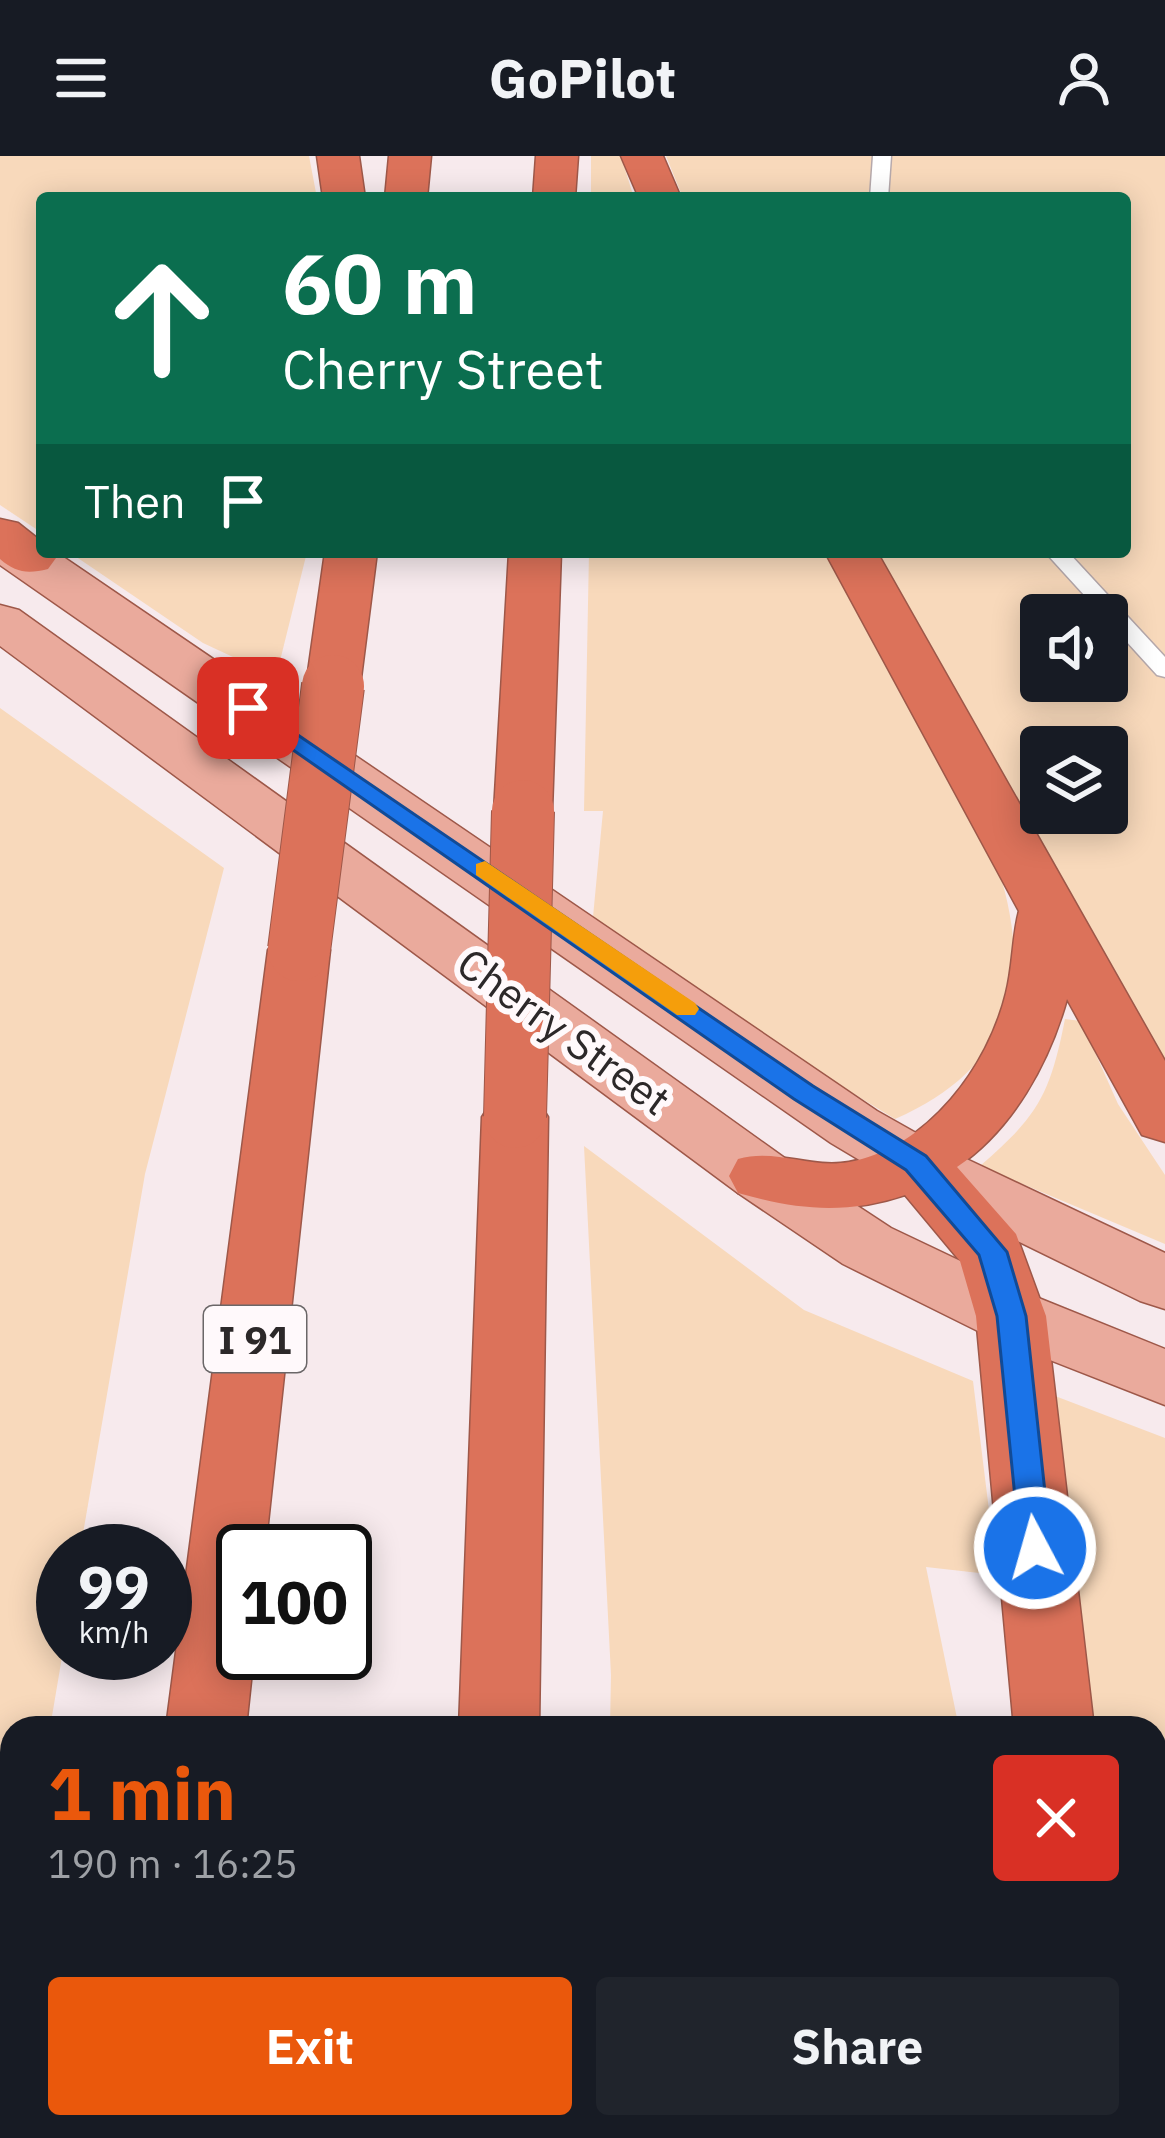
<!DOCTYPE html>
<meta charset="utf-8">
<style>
body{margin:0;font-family:"IBM Plex Sans",sans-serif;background:#20242c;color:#f1f3f6;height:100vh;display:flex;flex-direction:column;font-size:45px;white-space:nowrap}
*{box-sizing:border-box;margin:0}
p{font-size:39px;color:#9ea1a6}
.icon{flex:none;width:66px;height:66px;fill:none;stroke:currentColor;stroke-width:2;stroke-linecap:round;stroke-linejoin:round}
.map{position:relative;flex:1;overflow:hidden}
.details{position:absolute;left:0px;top:1560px;width:1167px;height:423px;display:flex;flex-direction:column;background:#171b24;border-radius:36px 36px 0 0;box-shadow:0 6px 30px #0003}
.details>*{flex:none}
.banner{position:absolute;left:36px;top:36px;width:1095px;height:366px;border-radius:12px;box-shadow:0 6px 30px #0003;background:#0b6e4f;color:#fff;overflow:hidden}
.controls{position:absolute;left:1020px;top:438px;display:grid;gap:24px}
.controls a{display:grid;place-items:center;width:108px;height:108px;border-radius:12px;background:#171b24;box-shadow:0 6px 30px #0003;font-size:60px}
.speed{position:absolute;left:36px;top:1368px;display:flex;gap:24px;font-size:60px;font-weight:700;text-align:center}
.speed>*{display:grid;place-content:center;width:156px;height:156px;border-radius:50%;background:#171b24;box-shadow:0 6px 30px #0003;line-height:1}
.speed small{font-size:30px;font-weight:400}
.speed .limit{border:6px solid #111;border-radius:18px;background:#fff;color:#111}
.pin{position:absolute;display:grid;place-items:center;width:102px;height:102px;color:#fff;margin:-51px;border-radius:24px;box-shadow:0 6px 18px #0006}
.me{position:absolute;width:132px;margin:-66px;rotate:354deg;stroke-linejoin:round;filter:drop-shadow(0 0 9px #0008)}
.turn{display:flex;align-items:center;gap:42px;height:252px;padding:0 48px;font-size:54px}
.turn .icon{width:156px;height:156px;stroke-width:2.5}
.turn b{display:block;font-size:84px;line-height:102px}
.then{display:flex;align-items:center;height:114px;padding:0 48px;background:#0003;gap:24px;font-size:45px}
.round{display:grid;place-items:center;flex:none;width:126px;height:126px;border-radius:12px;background:#20242c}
.overview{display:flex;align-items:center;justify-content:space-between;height:204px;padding:0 48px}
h1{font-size:72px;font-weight:800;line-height:90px;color:#ea580c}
.primary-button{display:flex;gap:24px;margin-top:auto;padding:24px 48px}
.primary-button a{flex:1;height:138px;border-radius:12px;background:#ea580c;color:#fff;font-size:48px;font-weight:800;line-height:138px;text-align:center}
.primary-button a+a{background:#20242c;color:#f1f3f6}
header{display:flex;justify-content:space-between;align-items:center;height:156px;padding:0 48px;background:#171b24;font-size:54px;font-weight:800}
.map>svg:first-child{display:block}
</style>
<header><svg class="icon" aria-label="menu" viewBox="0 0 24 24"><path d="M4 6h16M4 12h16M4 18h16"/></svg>GoPilot<svg class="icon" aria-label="person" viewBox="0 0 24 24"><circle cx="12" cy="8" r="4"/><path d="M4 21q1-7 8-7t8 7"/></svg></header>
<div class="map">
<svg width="1165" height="1982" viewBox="0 0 1165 1982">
<rect width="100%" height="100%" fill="#f7eaed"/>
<!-- green -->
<path fill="#f8d9bb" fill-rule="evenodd" d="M0 0H309L317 42H42V377L0 349Z
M591 0H621L634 42H591Z
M666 0H1165V922L851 396H1125V42H683ZM1041 459H1107V525H1041ZM1041 591H1107V657H1041Z
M69 396H307L276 521 203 487Z
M589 396H825L998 712C1035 827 1010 913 895 963L787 897 593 761 603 655H584Z
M0 552 224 712 145 1018 80 1395H63V1495L50 1572H12V1784L0 1851Z
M1065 863 1081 865 1118 948 1165 1019V1088L980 1010C1038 960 1050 939 1065 863Z
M584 990 804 1154 973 1225 997 1419 926 1411 959 1572H610L611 1519Z
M1042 1235 1165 1282V1633L1155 1656V1572H1083Z
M599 1971H998L999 1982H599Z"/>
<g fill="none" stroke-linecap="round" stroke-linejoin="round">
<defs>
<path id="service" d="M873 0H891L888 42H870Z
M1045 396H1068L1165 501V521L1157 519Z"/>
<path id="primary" d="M0 376 42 389V396H56L877 955 939 990 1165 1097V1153L1140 1145 893 1024 831 987 0 409Z
M0 449 19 454 786 1003 891 1072 1036 1141 1165 1193V1249L986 1179 843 1108 738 1037 0 490Z"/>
<path id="motorway" d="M317 0H359L365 42H323Z
M389 0H431L427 42H385Z
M536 0H578L575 42H533Z
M621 0H663L681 42H639Z
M0 363 18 367 42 386V396H52L56 402 48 413C28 418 16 417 0 403Z
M325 396H377L360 530 352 542 333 546 314 542 306 530Z
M509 396H561L552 655 543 668 523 673 503 668 494 655Z
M825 396H877L1165 905V986L1142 979 1067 843C1049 907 1013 973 957 1011L1016 1078 1046 1160 1094 1572H1014L976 1160 960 1105 905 1039C846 1059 797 1054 738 1037L729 1020 738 1003C776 992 810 1013 849 1006 928 992 988 911 1006 837 1013 810 1012 781 1019 755Z
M299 774 321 780 330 794 265 1395H243V1497H254L246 1572H166L268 794 277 780Z
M515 938 538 945 548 961 539 1572H459L482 961 492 945Z
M1165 1730V1847L1155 1851V1734Z
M1155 1938 1165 1948V1982H1081L1085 1971H1155Z
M110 1971H200L199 1982H109Z
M440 1971H530L529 1982H439Z"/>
</defs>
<!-- service casing -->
<use href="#service" stroke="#b6a9ac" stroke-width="3"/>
<!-- primary casing -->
<use href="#primary" stroke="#9e5849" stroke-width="3"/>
<!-- motorway casing -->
<use href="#motorway" stroke="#9e5849" stroke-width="3"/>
<!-- service -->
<use href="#service" fill="#fff" fill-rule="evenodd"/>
<!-- primary -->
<use href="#primary" fill="#eaaa9c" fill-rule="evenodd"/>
<!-- motorway -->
<use href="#motorway" fill="#dc725a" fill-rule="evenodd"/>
<defs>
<path id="motorway-bridge" d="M299 794 333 530
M515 961 523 655"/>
</defs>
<!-- motorway-bridge casing -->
<use href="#motorway-bridge" stroke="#9e5849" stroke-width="64" stroke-linecap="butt"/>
<!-- motorway-bridge -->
<use href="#motorway-bridge" stroke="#dc725a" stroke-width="62"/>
</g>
<!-- route -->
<path fill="#1a73e8" stroke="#114b97" stroke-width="3" d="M248 545 813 930 926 1000 1007 1096 1026 1160 1051 1392 1046 1401 1035 1405 1024 1401 1020 1392 997 1160 979 1099 906 1014 794 943 240 557 237 552Z"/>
<!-- slow -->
<path fill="#f59e0b" d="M485 705 695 847 699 853 695 859H677L476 719V708Z"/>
<g text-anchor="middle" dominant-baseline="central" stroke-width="12" stroke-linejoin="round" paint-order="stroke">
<!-- shield labels -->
<rect fill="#fff9fb" stroke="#6b6768" stroke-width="3" x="204" y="1150" width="102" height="66" rx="9"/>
<g font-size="39" font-weight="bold" fill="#2c2829">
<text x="255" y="1183">I 91</text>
</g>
<!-- street labels -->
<g font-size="42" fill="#2c2829" stroke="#fff9fb">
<text transform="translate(564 875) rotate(36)">Cherry Street</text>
</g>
</g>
</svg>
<div class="controls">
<a><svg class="icon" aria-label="sound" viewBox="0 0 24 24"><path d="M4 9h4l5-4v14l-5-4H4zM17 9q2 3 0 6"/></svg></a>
<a><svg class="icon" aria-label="layers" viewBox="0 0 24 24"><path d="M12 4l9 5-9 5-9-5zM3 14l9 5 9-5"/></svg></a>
</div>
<div class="speed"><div>99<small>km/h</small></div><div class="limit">100</div></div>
<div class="pin" style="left:248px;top:552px;background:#d93025"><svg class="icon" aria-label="arrive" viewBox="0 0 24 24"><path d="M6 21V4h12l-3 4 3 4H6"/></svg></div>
<svg class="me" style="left:1035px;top:1392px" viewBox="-20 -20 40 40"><circle r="17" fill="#1a73e8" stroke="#fff" stroke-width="3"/><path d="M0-11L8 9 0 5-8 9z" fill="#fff"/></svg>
<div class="banner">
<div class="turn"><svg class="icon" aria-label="ahead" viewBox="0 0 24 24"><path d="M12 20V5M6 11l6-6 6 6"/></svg><div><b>60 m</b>Cherry Street</div></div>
<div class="then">Then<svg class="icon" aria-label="arrive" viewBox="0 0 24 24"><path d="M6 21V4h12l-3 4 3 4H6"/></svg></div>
</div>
<section class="details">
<div class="overview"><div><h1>1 min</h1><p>190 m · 16:25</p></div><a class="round" style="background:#d93025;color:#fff"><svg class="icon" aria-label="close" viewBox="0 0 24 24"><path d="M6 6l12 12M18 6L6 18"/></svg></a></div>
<div class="primary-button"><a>Exit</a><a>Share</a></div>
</section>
</div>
